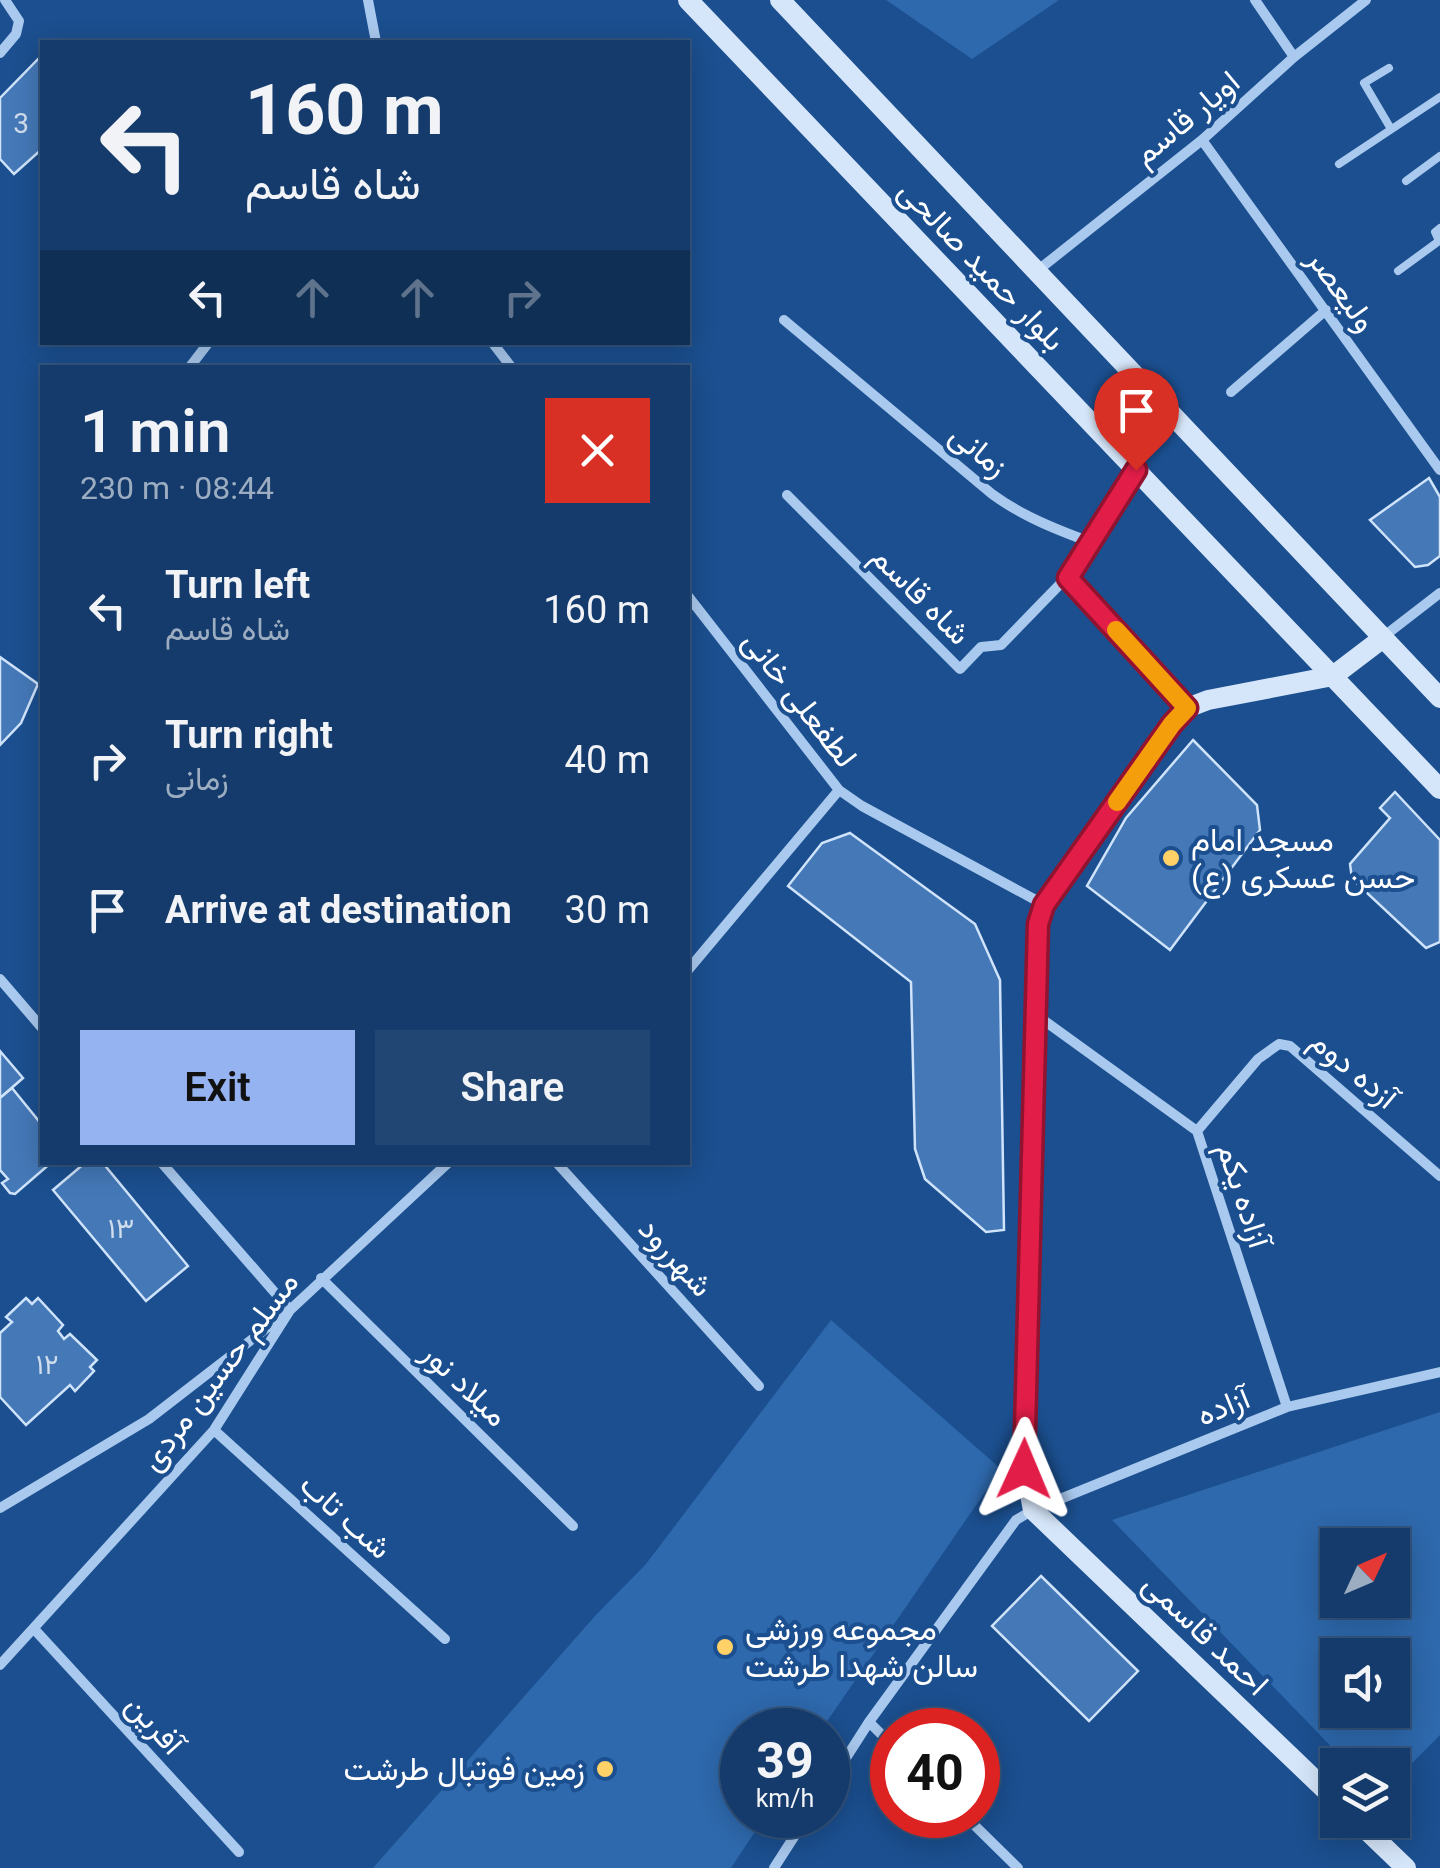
<!DOCTYPE html>
<meta charset="utf-8">
<style>
body{margin:0;font-family:Roboto,Vazirmatn,sans-serif;background:#214673;color:#f1f3f6;height:100vh;display:flex;flex-direction:column;font-size:38px;white-space:nowrap}
*{box-sizing:border-box;margin:0}
p{font-size:32px;color:#9dadc1}
.icon{flex:none;width:55px;height:55px;fill:none;stroke:currentColor;stroke-width:2;stroke-linecap:round;stroke-linejoin:round}
.map{position:relative;flex:1;overflow:hidden}
.panel{position:absolute;left:40px;top:365px;width:650px;height:800px;display:flex;flex-direction:column;background:#143b6b;border-radius:0px;box-shadow:0 5px 25px #0003,0 0 0 2px #33557e}
.panel>*{flex:none}
.guide{position:absolute;left:40px;top:40px;width:650px;height:305px;border-radius:0px;box-shadow:0 5px 25px #0003,0 0 0 2px #33557e;background:#143b6b;color:#f1f3f6;overflow:hidden}
.needle{width:65px;rotate:46deg}
.tools{position:absolute;left:1320px;top:1528px;display:grid;gap:20px}
.tools a{display:grid;place-items:center;width:90px;height:90px;border-radius:0px;background:#143b6b;box-shadow:0 5px 25px #0003,0 0 0 2px #33557e;font-size:50px}
.speed{position:absolute;left:720px;top:1708px;display:flex;gap:20px;font-size:50px;font-weight:700;text-align:center}
.speed>*{display:grid;place-content:center;width:130px;height:130px;border-radius:50%;background:#143b6b;box-shadow:0 5px 25px #0003,0 0 0 2px #33557e;line-height:1}
.speed small{font-size:25px;font-weight:400}
.speed .limit{border:15px solid #d22;background:#fff;color:#111}
.pin{position:absolute;display:grid;place-items:center;width:85px;height:85px;color:#fff;margin:-102px -42px;border-radius:50% 50% 50% 0;rotate:-45deg;box-shadow:0 0 10px #0007}
.pin .icon{rotate:45deg}
.me{position:absolute;width:110px;margin:-55px;rotate:1deg;stroke-linejoin:round;filter:drop-shadow(0 0 8px #0008)}
.turn{display:flex;align-items:center;gap:35px;height:210px;padding:0 40px;font-size:45px}
.turn .icon{width:130px;height:130px;stroke-width:2.5}
.turn b{display:block;font-size:70px;line-height:85px}
.lanes{display:flex;align-items:center;height:95px;padding:0 40px;background:#0003;justify-content:center;gap:50px;direction:ltr}
.lanes .off{opacity:.35}
.round{display:grid;place-items:center;flex:none;width:105px;height:105px;border-radius:0px;background:#214673}
.overview{display:flex;align-items:center;justify-content:space-between;height:170px;padding:0 40px}
h1{font-size:60px;font-weight:600;line-height:75px}
.cta{display:flex;gap:20px;margin-top:auto;padding:20px 40px}
.cta a{flex:1;height:115px;border-radius:0px;background:#95b2f1;color:#111;font-size:40px;font-weight:600;line-height:115px;text-align:center}
.cta a+a{background:#214673;color:#f1f3f6}
ul{padding:0;list-style:none}
li{display:flex;align-items:center;gap:30px;height:150px;padding:0 40px}
li div{flex:1}
li b{display:block;font-size:38px}
li em{font-style:normal}
.map>svg:first-child{display:block}
</style>
<div class="map">
<svg width="1440" height="1868" viewBox="0 0 1440 1868">
<rect width="100%" height="100%" fill="#1b4f8f"/>
<!-- green -->
<path fill="#2e69ad" fill-rule="evenodd" d="M886 0H1059L972 59Z
M831 1320 1001 1469 821 1730H742V1815H766L731 1868H373L595 1616 646 1564Z
M1440 1412V1735L1393 1782 1392 1765H1349L1112 1520ZM1338 1545H1392V1600H1338ZM1338 1655H1392V1710H1338Z"/>
<!-- building -->
<path fill="#4478b7" stroke="#cfe3fa" stroke-width="2.5" d="M42 55V149L14 174 0 159V98Z
M1429 478 1440 497V556L1428 565 1415 567 1370 520Z
M0 657 38 684 21 723 0 745Z
M1193 740 1257 805 1260 830 1170 950 1087 886 1126 818Z
M1395 792 1440 840V942L1426 948 1352 879 1350 864 1390 818 1380 808Z
M850 833 975 924 1000 980 1004 1230 986 1232 925 1179 915 1149 911 982 788 886 822 843Z
M0 1051 23 1078 0 1098Z
M12 1088 42 1125V1162H52L15 1194 10 1193 2 1183 8 1179 0 1170V1098Z
M86 1162H102L188 1266 146 1301 53 1190Z
M26 1298 32 1304 38 1298 63 1325 58 1331 64 1339 70 1334 97 1360 90 1367 94 1371 75 1391 70 1385 26 1425 0 1397V1333L12 1322 6 1317Z
M1041 1576 1138 1671 1089 1721 992 1626Z"/>
<g fill="none" stroke-linecap="round" stroke-linejoin="round">
<!-- lane -->
<path stroke="#a9c9ee" stroke-width="8" d="M1389 68 1364 83 1391 129
M1339 164 1440 97
M1406 181 1440 156
M1398 271 1439 241 1435 232 1440 228"/>
<!-- street -->
<path stroke="#a9c9ee" stroke-width="10" d="M368 0 376 42
M1255 0 1294 57
M0 53 16 34 19 21 5 0
M1202 140 1440 470
M1037 271 1202 140 1294 57 1366 0
M784 320 992 494C1022 516 1055 529 1090 542L1135 470
M492 342 512 368
M189 368 209 342
M1231 392 1326 310
M787 495 960 669 981 647 1001 645 1067 577 1090 542
M1067 577 1187 708
M688 596 839 790 862 806 1043 904
M1383 637 1440 593
M688 970 839 790
M0 979 42 1028
M1035 1014 1197 1131 1287 1407
M1197 1131 1258 1059 1279 1044 1290 1046 1440 1176
M556 1162 759 1386
M321 1278 573 1526
M214 1430 445 1639
M0 1508 149 1419 290 1310 161 1162
M35 1630 239 1852
M0 1665 214 1430 290 1310 449 1162
M869 1722 892 1745
M828 1786 869 1722 1016 1520 1033 1510 1287 1407 1440 1372
M964 1815 1018 1868
M774 1868 808 1815"/>
<!-- secondary -->
<path stroke="#d6e6fa" stroke-width="20" d="M688 0 1440 789
M780 0 1440 698
M1338 1802 1033 1510 1025 1469 1034 1014 1039 924 1044 905 1172 724 1187 708 1208 700 1333 676 1383 638
M1356 1820 1406 1868"/>
</g>
<g fill="none" stroke-linecap="round" stroke-linejoin="round">
<defs>
<path id="route" d="M1024 1469 1038 924 1044 905 1172 724 1187 708 1068 578 1136 470"/>
</defs>
<!-- route casing -->
<use href="#route" stroke="#92132f" stroke-width="25"/>
<!-- route -->
<use href="#route" stroke="#e11d48" stroke-width="18"/>
<!-- slow -->
<path stroke="#f59e0b" stroke-width="18" d="M1116 630 1187 708 1172 724 1117 802"/>
</g>
<!-- markers -->
<g fill="#ffd166" stroke="#1b4f8f" stroke-width="4">
<circle cx="1171" cy="858" r="10"/>
<circle cx="725" cy="1647" r="10"/>
<circle cx="605" cy="1769" r="10"/>
</g>
<g text-anchor="middle" dominant-baseline="central" stroke-width="8" stroke-linejoin="round" paint-order="stroke">
<!-- number labels -->
<g font-size="28" fill="#d0dded">
<text x="21" y="123">3</text>
<text x="121" y="1228">۱۳</text>
<text x="47" y="1364">۱۲</text>
</g>
<!-- street labels -->
<g font-size="32" fill="#fff" stroke="#1b4f8f">
<text transform="translate(1186 118) rotate(-40)">اویار قاسم</text>
<text transform="translate(982 265) rotate(46)">بلوار حمید صالحی</text>
<text transform="translate(1342 290) rotate(54)">ولیعصر</text>
<text transform="translate(979 450) rotate(39)">زمانی</text>
<text transform="translate(921 595) rotate(45)">شاه قاسم</text>
<text transform="translate(800 699) rotate(52)">لطفعلی خانی</text>
<text transform="translate(1354 1069) rotate(40)">آزده دوم</text>
<text transform="translate(1244 1195) rotate(72)">آزاده یکم</text>
<text transform="translate(676 1257) rotate(48)">شهررود</text>
<text transform="translate(219 1371) rotate(-53)">مسلم حسین مردی</text>
<text transform="translate(465 1384) rotate(44)">میلاد نور</text>
<text transform="translate(1223 1406) rotate(-22)">آزاده</text>
<text transform="translate(346 1516) rotate(42)">شب تاب</text>
<text transform="translate(1206 1634) rotate(44)">احمد قاسمی</text>
<text transform="translate(155 1724) rotate(48)">آفرین</text>
</g>
<!-- poi labels -->
<g font-size="32" fill="#fff" stroke="#1b4f8f" text-anchor="start">
<text x="1191" y="840">مسجد امام<tspan x="1191" dy="37">حسن عسکری (ع)</tspan></text>
<text x="745" y="1629">مجموعه ورزشی<tspan x="745" dy="37">سالن شهدا طرشت</tspan></text>
<text x="585" y="1769" text-anchor="end">زمین فوتبال طرشت</text>
</g>
</g>
</svg>
<div class="tools">
<a><svg class="needle" viewBox="-14 -14 28 28"><path d="M0-13l5 13h-10z" fill="#e53935"/><path d="M0 13l5-13h-10z" fill="#9dadc1"/></svg></a>
<a><svg class="icon" aria-label="sound" viewBox="0 0 24 24"><path d="M4 9h4l5-4v14l-5-4H4zM17 9q2 3 0 6"/></svg></a>
<a><svg class="icon" aria-label="layers" viewBox="0 0 24 24"><path d="M12 4l9 5-9 5-9-5zM3 14l9 5 9-5"/></svg></a>
</div>
<div class="speed"><div>39<small>km/h</small></div><div class="limit">40</div></div>
<div class="pin" style="left:1136px;top:470px;background:#d93025"><svg class="icon" aria-label="arrive" viewBox="0 0 24 24"><path d="M6 21V4h12l-3 4 3 4H6"/></svg></div>
<svg class="me" style="left:1024px;top:1469px" viewBox="-20 -20 40 40"><path d="M0-17L14 15 0 8-14 15z" fill="#e11d48" stroke="#fff" stroke-width="4"/></svg>
<div class="guide">
<div class="turn"><svg class="icon" aria-label="left" viewBox="0 0 24 24"><path d="M17 20v-9H6M10 6l-5 5 5 5"/></svg><div><b>160 m</b>شاه قاسم</div></div>
<div class="lanes"><svg class="icon" aria-label="left" viewBox="0 0 24 24"><path d="M17 20v-9H6M10 6l-5 5 5 5"/></svg><svg class="icon off" aria-label="ahead" viewBox="0 0 24 24"><path d="M12 20V5M6 11l6-6 6 6"/></svg><svg class="icon off" aria-label="ahead" viewBox="0 0 24 24"><path d="M12 20V5M6 11l6-6 6 6"/></svg><svg class="icon off" aria-label="right" viewBox="0 0 24 24"><path d="M7 20v-9h11M14 6l5 5-5 5"/></svg></div>
</div>
<section class="panel">
<div class="overview"><div><h1>1 min</h1><p>230 m · 08:44</p></div><a class="round" style="background:#d93025;color:#fff"><svg class="icon" aria-label="close" viewBox="0 0 24 24"><path d="M6 6l12 12M18 6L6 18"/></svg></a></div>
<ul>
<li><svg class="icon" aria-label="left" viewBox="0 0 24 24"><path d="M17 20v-9H6M10 6l-5 5 5 5"/></svg><div><b>Turn left</b><p>شاه قاسم</p></div><em>160 m</em></li>
<li><svg class="icon" aria-label="right" viewBox="0 0 24 24"><path d="M7 20v-9h11M14 6l5 5-5 5"/></svg><div><b>Turn right</b><p>زمانی</p></div><em>40 m</em></li>
<li><svg class="icon" aria-label="arrive" viewBox="0 0 24 24"><path d="M6 21V4h12l-3 4 3 4H6"/></svg><div><b>Arrive at destination</b></div><em>30 m</em></li>
</ul>
<div class="cta"><a>Exit</a><a>Share</a></div>
</section>
</div>
